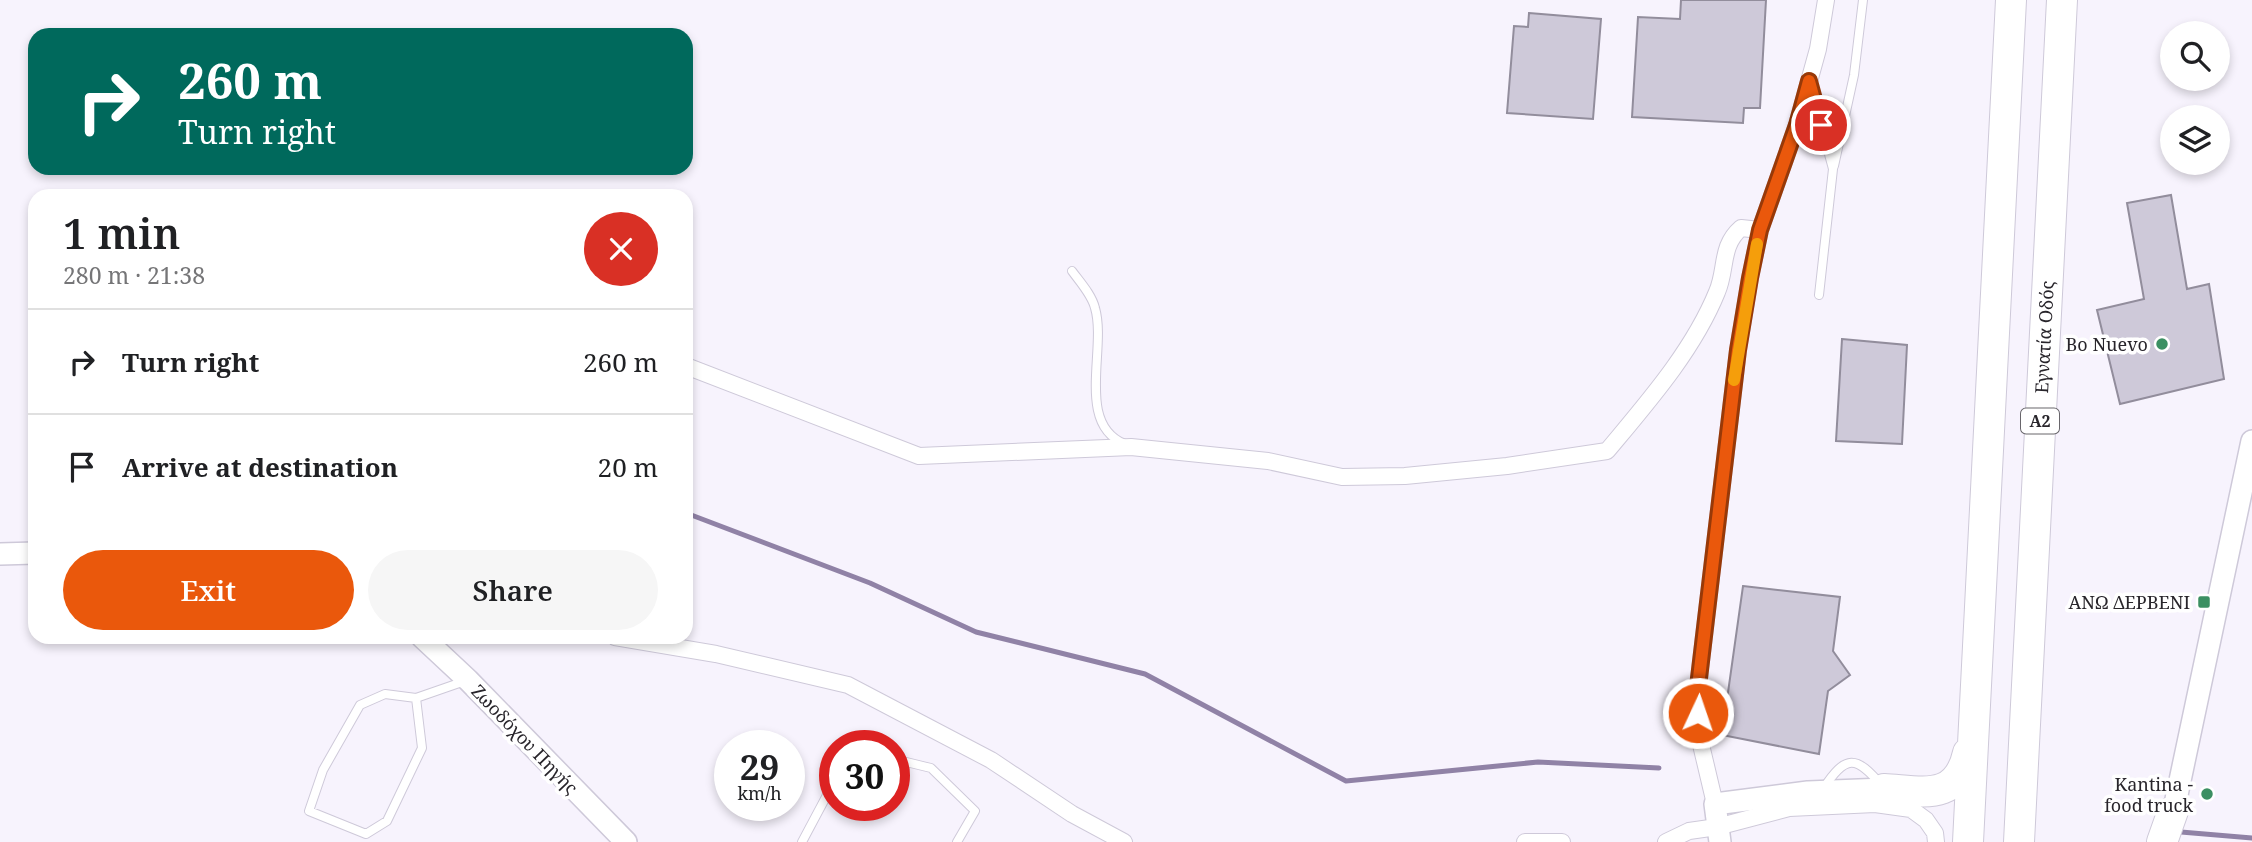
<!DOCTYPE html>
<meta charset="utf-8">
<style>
body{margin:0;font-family:"Noto Serif",serif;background:#f6f6f6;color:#202124;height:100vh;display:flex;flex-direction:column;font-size:26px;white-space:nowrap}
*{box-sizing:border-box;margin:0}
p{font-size:23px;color:#757577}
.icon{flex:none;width:38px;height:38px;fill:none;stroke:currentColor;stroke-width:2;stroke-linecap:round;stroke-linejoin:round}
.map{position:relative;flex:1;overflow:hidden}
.details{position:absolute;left:28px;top:189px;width:665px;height:455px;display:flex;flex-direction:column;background:#fff;border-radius:21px;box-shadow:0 4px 10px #0003}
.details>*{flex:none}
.banner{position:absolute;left:28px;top:28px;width:665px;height:147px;border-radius:21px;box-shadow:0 4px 10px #0003;background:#00695c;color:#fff;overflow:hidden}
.buttons{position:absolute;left:2160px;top:21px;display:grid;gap:14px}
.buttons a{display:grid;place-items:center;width:70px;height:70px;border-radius:50%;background:#fff;box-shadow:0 4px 10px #0003;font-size:35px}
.speed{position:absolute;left:714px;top:730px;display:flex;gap:14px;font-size:35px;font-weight:700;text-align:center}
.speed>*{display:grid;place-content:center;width:91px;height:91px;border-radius:50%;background:#fff;box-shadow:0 4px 10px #0003;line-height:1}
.speed small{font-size:18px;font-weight:400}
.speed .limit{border:10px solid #d22;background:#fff;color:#111}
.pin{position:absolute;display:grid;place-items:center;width:60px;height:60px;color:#fff;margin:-30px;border:4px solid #fff;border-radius:50%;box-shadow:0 2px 7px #0007}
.me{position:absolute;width:77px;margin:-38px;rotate:3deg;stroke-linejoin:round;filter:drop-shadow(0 0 5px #0008)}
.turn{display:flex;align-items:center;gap:24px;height:147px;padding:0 35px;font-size:32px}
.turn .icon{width:91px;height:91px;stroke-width:2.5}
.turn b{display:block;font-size:49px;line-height:60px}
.round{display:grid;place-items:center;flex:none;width:74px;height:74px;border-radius:37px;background:#f6f6f6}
.head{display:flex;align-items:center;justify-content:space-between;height:119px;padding:0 35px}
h1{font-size:42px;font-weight:600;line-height:52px}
.primary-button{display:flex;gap:14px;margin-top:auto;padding:14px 35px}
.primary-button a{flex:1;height:80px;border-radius:42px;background:#ea580c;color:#fff;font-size:28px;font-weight:600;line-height:80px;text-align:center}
.primary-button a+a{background:#f6f6f6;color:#202124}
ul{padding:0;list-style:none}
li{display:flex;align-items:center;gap:21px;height:105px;padding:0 35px;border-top:2px solid #e0e0e0}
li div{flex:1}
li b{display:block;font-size:26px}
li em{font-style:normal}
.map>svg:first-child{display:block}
</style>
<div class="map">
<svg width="2252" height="842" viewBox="0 0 2252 842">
<rect width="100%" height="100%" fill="#f7f3fd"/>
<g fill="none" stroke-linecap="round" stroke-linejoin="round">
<!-- stream -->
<path stroke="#9082a6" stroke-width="5" d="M686 513 870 583 976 632 1145 674 1346 781 1538 762 1659 768
M2181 832 2252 838"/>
</g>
<!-- building -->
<path fill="#cec9d9" stroke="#928d9c" stroke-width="2" d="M1681 0H1766L1760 108H1744L1743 123 1632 117 1638 17 1680 19Z
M1529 13 1601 19 1593 119 1507 113 1514 26 1528 27Z
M2171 195 2187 289 2209 284 2224 379 2120 404 2097 310 2144 299 2127 203Z
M1842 339 1907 345 1902 444 1836 441Z
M1743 586 1840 597 1833 651 1850 675 1828 691 1819 754 1722 735Z"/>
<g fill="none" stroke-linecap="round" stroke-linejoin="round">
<defs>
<path id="service" d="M1811 88 1833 169 1819 295
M1834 166 1854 75 1863 0
M1072 271C1080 282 1092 295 1095 308 1107 349 1075 424 1125 444
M416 698 422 748 387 821 366 834 309 811 323 770 360 705 385 694 416 698 465 681
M894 759 931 768 975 811 957 842
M1823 789C1846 754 1856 755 1882 786
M802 842 835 780"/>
<path id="minor" d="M686 366 919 456 1131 447 1268 461 1342 477 1405 476 1507 466 1607 451C1647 403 1693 351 1717 292 1727 269 1720 246 1741 228L1760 230
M615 637 716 654 848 685 991 760 1072 814 1124 842
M1715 804 1698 732 1697 695 1738 350 1750 278 1760 230 1797 125 1818 49 1826 0
M1525 842H1562
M1666 842 1689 831 1717 827 1789 808 1875 804 1911 809 1926 820 1935 833 1936 842"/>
<path id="tertiary" d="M0 554 35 553
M422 637 468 680 626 842
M2171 823 2252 441
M1720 842 1715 804 1808 792 1884 789"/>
<path id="motorway" d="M1884 789C1923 791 1957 802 1968 753
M1968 842 2011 0
M2019 842 2062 0
M2162 842 2173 811"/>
</defs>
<!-- service casing -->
<use href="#service" stroke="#cec9d9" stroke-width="10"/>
<!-- minor casing -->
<use href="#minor" stroke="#cec9d9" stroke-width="18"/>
<!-- tertiary casing -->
<use href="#tertiary" stroke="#cec9d9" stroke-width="24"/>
<!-- motorway casing -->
<use href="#motorway" stroke="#cec9d9" stroke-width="32"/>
<!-- service -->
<use href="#service" stroke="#fff" stroke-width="8"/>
<!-- minor -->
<use href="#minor" stroke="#fff" stroke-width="16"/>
<!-- tertiary -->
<use href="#tertiary" stroke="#fff" stroke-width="21"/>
<!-- motorway -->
<use href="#motorway" stroke="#fff" stroke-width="30"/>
</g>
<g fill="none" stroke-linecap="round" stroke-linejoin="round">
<defs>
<path id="route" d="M1698 713 1697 695 1738 350 1750 278 1760 230 1797 125 1809 81 1821 125"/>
</defs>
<!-- route casing -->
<use href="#route" stroke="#983908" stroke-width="18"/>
<!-- route -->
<use href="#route" stroke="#ea580c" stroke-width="12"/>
<!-- slow -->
<path stroke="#f59e0b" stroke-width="12" d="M1734 380 1757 244"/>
</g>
<!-- markers -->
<g fill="#3b8f62" stroke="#fff" stroke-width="2.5">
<circle cx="2162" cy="344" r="7"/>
<rect x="2197" y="595" width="14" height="14" rx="3.5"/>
<circle cx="2207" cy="794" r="7"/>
</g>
<g text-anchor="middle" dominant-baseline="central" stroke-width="7" stroke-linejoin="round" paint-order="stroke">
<!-- shield labels -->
<rect fill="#fff" stroke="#68666b" stroke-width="2" x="2021" y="408.5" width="38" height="25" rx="5"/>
<g font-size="16" font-weight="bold" fill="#28252b">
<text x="2040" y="421">Α2</text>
</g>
<!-- street labels -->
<g font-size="18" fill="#28252b" stroke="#fff">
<text transform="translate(2044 337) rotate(-87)">Εγνατία Οδός</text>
<text transform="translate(525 739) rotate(46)">Ζωοδόχου Πηγής</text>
</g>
<!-- poi labels -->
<g font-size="18" fill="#28252b" stroke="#fff" text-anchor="end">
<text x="2148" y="344">Bo Nuevo</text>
<text x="2190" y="602">ΑΝΩ ΔΕΡΒΕΝΙ</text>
<text x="2193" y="784">Kantina -<tspan x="2193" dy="21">food truck</tspan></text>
</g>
</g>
</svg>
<div class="buttons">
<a><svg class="icon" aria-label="search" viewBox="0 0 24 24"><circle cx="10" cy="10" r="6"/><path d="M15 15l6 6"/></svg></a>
<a><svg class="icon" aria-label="layers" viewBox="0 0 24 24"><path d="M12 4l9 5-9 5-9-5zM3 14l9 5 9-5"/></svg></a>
</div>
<div class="speed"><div>29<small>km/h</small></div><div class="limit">30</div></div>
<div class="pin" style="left:1821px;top:125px;background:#d93025"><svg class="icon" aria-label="arrive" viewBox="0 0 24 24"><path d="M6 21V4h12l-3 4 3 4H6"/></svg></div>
<svg class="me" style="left:1698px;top:713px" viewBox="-20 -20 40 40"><circle r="17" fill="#ea580c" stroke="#fff" stroke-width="3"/><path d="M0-11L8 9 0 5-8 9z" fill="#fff"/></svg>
<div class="banner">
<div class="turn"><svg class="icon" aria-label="right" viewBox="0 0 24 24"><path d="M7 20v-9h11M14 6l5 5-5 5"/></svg><div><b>260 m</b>Turn right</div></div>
</div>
<section class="details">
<div class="head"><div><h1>1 min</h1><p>280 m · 21:38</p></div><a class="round" style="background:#d93025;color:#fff"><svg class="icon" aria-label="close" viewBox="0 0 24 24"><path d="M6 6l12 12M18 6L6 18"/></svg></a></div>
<ul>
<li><svg class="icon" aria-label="right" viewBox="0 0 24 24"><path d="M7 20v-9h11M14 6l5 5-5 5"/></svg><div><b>Turn right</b></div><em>260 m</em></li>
<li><svg class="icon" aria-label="arrive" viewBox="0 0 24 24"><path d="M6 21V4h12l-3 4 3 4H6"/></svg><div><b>Arrive at destination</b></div><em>20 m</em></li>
</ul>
<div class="primary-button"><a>Exit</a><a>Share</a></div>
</section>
</div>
